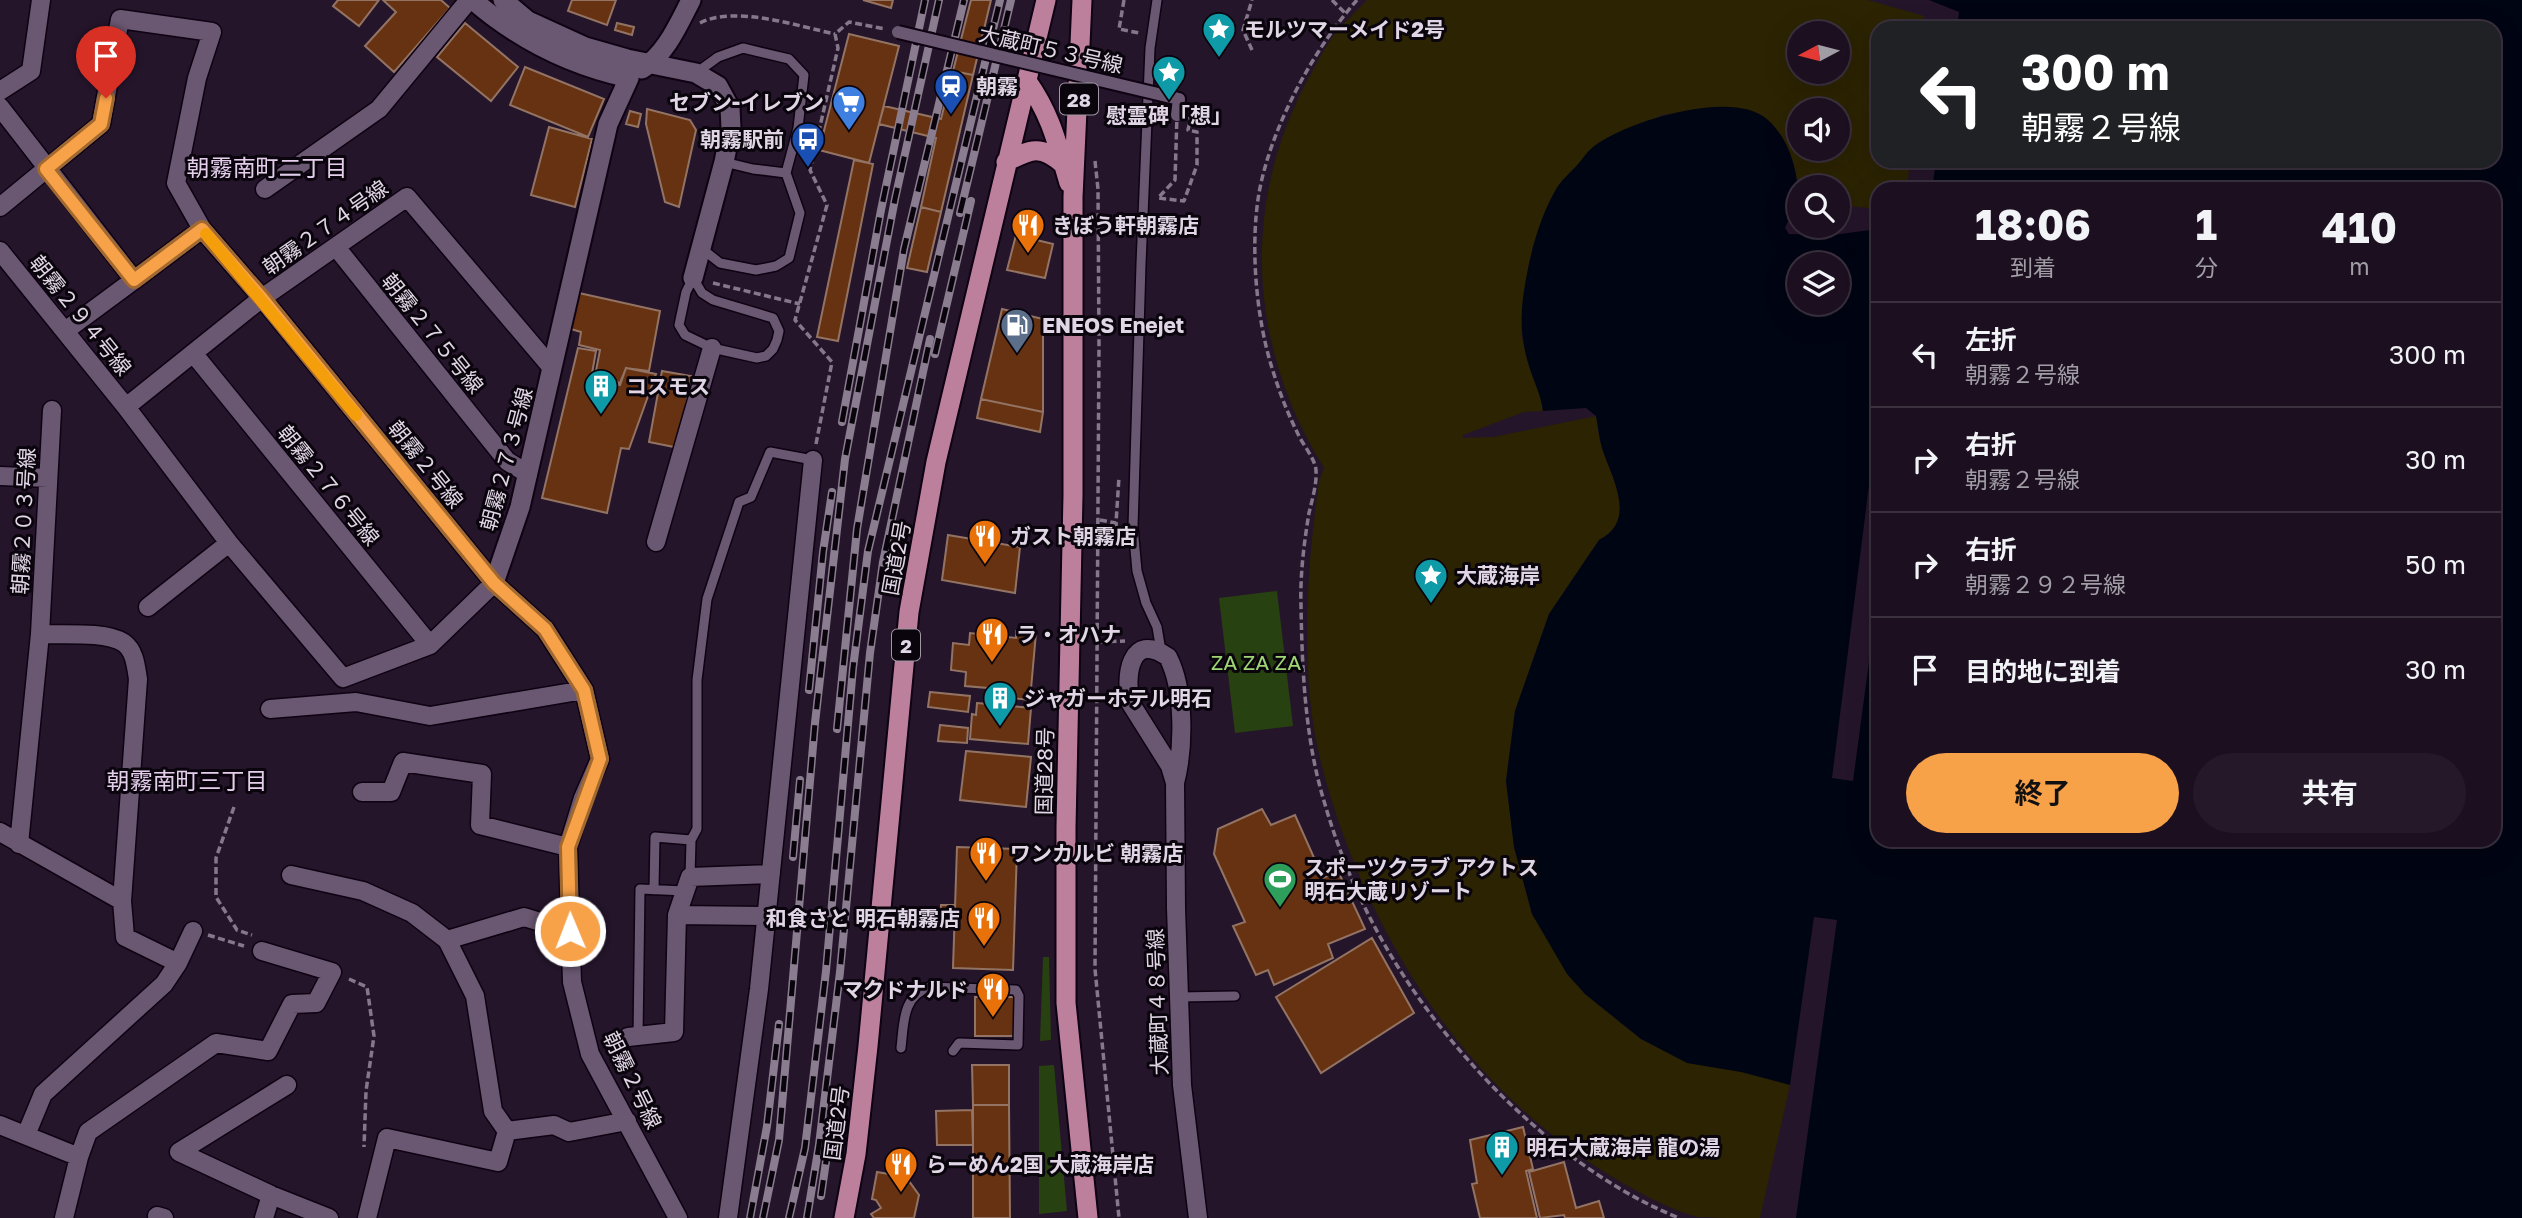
<!DOCTYPE html>
<html lang="ja">
<meta charset="utf-8">
<style>
body{margin:0;font-family:"Golos Text","Noto Sans JP",sans-serif;background:#251929;color:#f1f3f6;height:100vh;display:flex;flex-direction:column;font-size:26px;white-space:nowrap}
*{box-sizing:border-box;margin:0}
p{font-size:23px;color:#a09da5}
.icon{flex:none;width:38px;height:38px;fill:none;stroke:currentColor;stroke-width:2;stroke-linecap:round;stroke-linejoin:round}
.map{position:relative;flex:1;overflow:hidden}
.panel{position:absolute;left:1871px;top:182px;width:630px;height:665px;display:flex;flex-direction:column;background:#1c1020;border-radius:21px;box-shadow:0 7px 28px #0002,0 0 0 2px #3a303e}
.panel>*{flex:none}
.guide{position:absolute;left:1871px;top:21px;width:630px;height:147px;border-radius:21px;box-shadow:0 7px 28px #0002,0 0 0 2px #3a303e;background:#202124;color:#fff;overflow:hidden}
.needle{width:46px;rotate:263deg}
.buttons{position:absolute;left:1787px;top:21px;display:grid;gap:14px}
.buttons a{display:grid;place-items:center;width:63px;height:63px;border-radius:50%;background:#1c1020;box-shadow:0 7px 28px #0002,0 0 0 2px #3a303e;font-size:35px}
.pin{position:absolute;display:grid;place-items:center;width:60px;height:60px;color:#fff;margin:-72px -30px;border-radius:50% 50% 50% 0;rotate:-45deg;box-shadow:0 0 7px #0007}
.pin .icon{rotate:45deg}
.me{position:absolute;width:77px;margin:-38px;rotate:359deg;stroke-linejoin:round;filter:drop-shadow(0 0 5px #0008)}
.turn{display:flex;align-items:center;gap:24px;height:147px;padding:0 35px;font-size:32px}
.turn .icon{width:91px;height:91px;stroke-width:2.5}
.turn b{display:block;font-size:49px;line-height:60px}
.eta{display:flex;justify-content:space-evenly;align-items:center;height:119px;text-align:center}
.eta b{font-size:42px;font-weight:700;line-height:49px}
.primary-button{display:flex;gap:14px;margin-top:auto;padding:14px 35px}
.primary-button a{flex:1;height:80px;border-radius:42px;background:#f7a149;color:#111;font-size:28px;font-weight:700;line-height:80px;text-align:center}
.primary-button a+a{background:#251929;color:#f1f3f6}
ul{padding:0;list-style:none}
li{display:flex;align-items:center;gap:21px;height:105px;padding:0 35px;border-top:2px solid #3a303e}
li div{flex:1}
li b{display:block;font-size:26px}
li em{font-style:normal}
.map>svg:first-child{display:block}
</style>
<div class="map">
<svg width="2522" height="1218" viewBox="0 0 2522 1218">
<rect width="100%" height="100%" fill="#25152b"/>
<!-- green -->
<path fill="#284111" d="M1277 591 1293 726 1235 733 1219 598Z
M1043 957H1049L1051 1040 1040 1041Z
M1054 1065 1067 1211 1039 1214V1066Z"/>
<!-- sand -->
<path fill="#2b2302" fill-rule="evenodd" d="M1367 0H1868L1924 16 1923 28H1878V161H1910L1907 189H1878V209L1838 205V187H1799V207L1796 172 1724 107 1661 115 1533 246 1523 298 1521 333 1529 366 1541 398 1543 411 1524 412 1463 435 1462 438 1493 437 1596 416C1598 427 1599 438 1602 448 1612 479 1638 520 1599 540L1549 614 1515 711 1506 781 1514 847 1532 914 1585 994 1641 1039 1790 1085 1760 1218C1742 1218 1713 1218 1697 1217 1665 1208 1634 1190 1606 1173 1481 1095 1394 974 1344 837 1328 793 1314 745 1310 698 1303 625 1309 554 1319 481L1324 468C1247 345 1240 199 1312 72 1318 61 1324 49 1331 39 1341 25 1355 13 1367 0ZM1799 33H1838V72H1799ZM1799 110H1838V149H1799Z"/>
<!-- water -->
<path fill="#000513" fill-rule="evenodd" d="M1929 0H2522V1218H1796L1837 920 1814 917 1790 1085 1741 1072 1687 1063 1641 1039 1585 994 1567 974 1532 914 1514 847 1506 781 1515 711 1549 614 1599 540C1638 520 1612 479 1602 448 1599 438 1598 426 1596 416L1586 408 1543 411C1541 395 1534 382 1529 366 1522 344 1520 321 1523 298 1528 262 1537 223 1555 191 1560 181 1571 172 1579 163 1583 158 1588 151 1593 147 1626 121 1734 88 1768 120 1794 144 1799 180 1799 213L1789 219 1785 228 1789 234 1833 235 1878 229V438H1875L1832 778 1853 781 1878 595V840H2494V189H1932L1936 161H2494V28H1957L1959 12ZM1799 264H1838V303H1799Z"/>
<!-- building -->
<path fill="#663211" stroke="#937464" stroke-width="2" d="M338 0H379L359 26 333 6Z
M383 0H441L450 8 394 72 365 46 396 12Z
M572 0H616L607 25 568 11Z
M863 0H893L891 8Z
M971 0H991L973 75 953 71Z
M465 23 518 67 491 101 437 57Z
M617 23 634 27 632 35 615 30Z
M849 34 899 46 869 163 819 150Z
M525 67 604 99 588 137 510 105Z
M953 71 973 75 941 212 921 207 936 138 879 124 884 106 941 119Z
M647 109 690 120 696 130 679 207 665 202 646 124Z
M630 111 641 114 638 127 626 124Z
M549 127 592 139 575 207 531 195Z
M854 160 873 164 838 341 817 337Z
M921 207 941 212 927 272 907 268Z
M1016 235 1053 244 1045 278 1007 270Z
M579 293 660 311 649 371 626 368 620 383 595 376 600 350 579 345 581 332 571 329Z
M1002 309 1043 319V412L981 399Z
M578 348 596 351 591 379 620 385 626 368 656 374 629 449 621 448 607 513 542 498Z
M662 371 691 376 679 448 649 442Z
M981 399 1043 412 1040 432 977 418Z
M948 535 1020 547 1015 593 942 580Z
M1016 631 1036 633 1030 700 1010 698 1011 690 965 686 966 672 951 670 953 643 969 645 970 633 1016 638Z
M930 692 970 696 968 712 928 707Z
M977 703 1031 708 1028 744 970 739 972 714 976 715Z
M940 725 968 728 967 743 938 741Z
M966 751 1031 757 1026 807 960 800Z
M1262 809 1271 825 1295 815 1323 878 1338 871 1365 929 1328 944 1333 958 1274 985 1268 970 1256 975 1233 926 1245 922 1214 854 1218 829Z
M957 847 1017 849 1013 970 953 968Z
M941 905H955V916L941 915Z
M1372 938 1414 1013 1321 1073 1276 997Z
M975 997H1014V1036H975Z
M972 1065H1009V1105H973Z
M973 1105H1009L1010 1218H973Z
M972 1110 973 1145H937L936 1111Z
M1523 1127 1533 1169 1526 1171 1537 1218H1480L1472 1184 1477 1183 1470 1140Z
M1564 1162 1576 1208 1599 1201 1604 1218H1565L1564 1215 1540 1218 1529 1172Z
M877 1172 906 1177 919 1195 914 1218H874L871 1214 881 1208 876 1200 872 1199Z"/>
<g fill="none" stroke-linecap="round" stroke-linejoin="round">
<defs>
<path id="service" d="M1157 0 1150 48 1141 264 1133 527 1137 571 1146 603 1157 627 1161 651
M696 73 718 57 743 48 789 59 804 75 798 128 786 173 800 213 789 258 776 266 756 270 720 263 701 248
M724 162 753 169 786 173
M693 278 702 293 713 300 773 318 779 331 777 340 773 349 766 356 757 358 712 348 685 335 679 325 686 292Z
M690 877 691 840 697 829V680L707 599 739 502 751 497 770 452 813 460
M654 890 655 837 691 840
M1179 997 1235 996
M638 1037 640 889 685 891
M901 1048C904 1023 902 996 930 987L1016 990 1019 996 1018 1045 959 1043 953 1051"/>
<path id="minor" d="M0 91 31 71 41 0
M0 107 134 280 202 229 262 298 494 583 545 629 584 690 600 759 583 798 568 847 572 982 590 1054 678 1218
M265 189 379 109 469 0
M0 207 101 124 120 19 212 32 197 78 176 183 202 229
M336 247 507 461 528 474
M0 251 126 407 229 543 343 678 430 645 494 583
M65 331 134 280
M193 353 430 645
M126 407 262 298 407 197 552 368
M0 476 48 478
M656 542 712 348
M148 607 229 543
M40 634C62 635 106 631 124 643 135 651 136 667 138 679L122 901 125 937 178 963
M270 709 356 702 430 716 584 690
M1175 783 1170 766 1131 704C1124 677 1130 630 1168 657 1185 690 1184 748 1175 783L1176 908 1182 1085 1198 1218
M362 792H391L403 762 482 774 480 825 568 847
M0 832 122 901
M19 844 40 634 52 410
M291 875 363 891 412 913 447 940
M677 915 690 877 771 874
M628 1037 674 1032 677 915 767 916
M0 1125 79 1157
M507 1131 493 1111 475 996 447 940 524 917 570 931
M26 1135 43 1094 164 984 178 963 193 931
M271 1195 179 1152 287 1085
M157 1216 164 1218
M64 1218 79 1157 88 1132 216 1043 268 1051 292 1004 316 1003 332 972 262 951
M264 1218 271 1195 329 1218
M367 1218 387 1138 498 1162 507 1131 554 1125 569 1132 627 1121
M728 1218 759 989 813 460"/>
<path id="tertiary" d="M473 0C519 40 569 65 629 78
M503 0 528 21 585 47 627 59 696 73 718 86 730 108 731 128 724 162 693 278
M642 69C666 54 678 25 691 0
M494 583 520 507 608 124 629 78"/>
<path id="trunk" d="M1082 0 1073 197V495L1066 827V1003L1088 1218
M1027 81C1051 115 1057 143 1069 183
M1006 162C1031 149 1041 144 1064 165
M844 1218 856 1154 868 1046 909 612 936 462 1046 0"/>
</defs>
<!-- service casing -->
<use href="#service" stroke="#0e0213" stroke-width="12"/>
<!-- minor casing -->
<use href="#minor" stroke="#0e0213" stroke-width="21"/>
<!-- tertiary casing -->
<use href="#tertiary" stroke="#0e0213" stroke-width="23"/>
<!-- trunk casing -->
<use href="#trunk" stroke="#0e0213" stroke-width="23"/>
<!-- path -->
<path stroke="#86788b" stroke-width="3.5" stroke-dasharray="7 3.5" stroke-linecap="butt" d="M1124 0 1119 29 1139 33
M1332 0 1345 13
M1357 0C1313 50 1271 127 1259 193 1250 246 1256 317 1272 368 1279 391 1287 412 1298 434 1303 445 1316 460 1316 471 1317 484 1312 500 1309 513 1304 543 1300 575 1301 605 1302 669 1305 739 1324 801 1357 916 1416 1009 1500 1094 1553 1146 1610 1190 1679 1218
M700 23C735 5 797 26 835 34
M1252 50 1243 30 1252 0
M1177 115 1191 117 1188 130 1197 132V165L1184 201 1158 198 1175 180Z
M1095 161 1098 189 1099 346 1095 969 1119 1218
M713 283 800 304
M816 444 832 362 795 320 827 205 810 170 838 48 835 34 849 22 885 29
M1100 520 1116 523 1119 477
M1116 523 1118 538
M1099 642 1125 641
M234 807 216 858V897L237 930 252 935
M208 935 244 946
M349 979 367 987 374 1036 366 1091 364 1147"/>
<!-- service -->
<use href="#service" stroke="#6a5771" stroke-width="9"/>
<!-- minor -->
<use href="#minor" stroke="#6a5771" stroke-width="18"/>
<!-- tertiary -->
<use href="#tertiary" stroke="#6a5771" stroke-width="19"/>
<!-- trunk -->
<use href="#trunk" stroke="#bd809c" stroke-width="19"/>
<defs>
<path id="rail" d="M960 213 1011 0
M935 354 971 201
M842 422 881 210 925 0
M809 690 823 552 832 492
M837 729 857 529 904 249 964 0
M793 857 800 780
M821 1196 834 1106
M750 1218 767 1126 779 1024
M763 1218 779 1140 815 723 845 459 895 199 939 0
M789 1218 805 1148 826 971 853 668 868 551 1000 0
M807 1218 819 1145 840 972 870 653 883 562 930 339"/>
</defs>
<!-- rail casing -->
<use href="#rail" stroke="#8b7d90" stroke-width="8"/>
<!-- rail -->
<use href="#rail" stroke="#0a050d" stroke-width="5" stroke-dasharray="16" stroke-linecap="butt"/>
<defs>
<path id="pedestrian-bridge" d="M898 32 1179 99 1177 115"/>
</defs>
<!-- pedestrian-bridge casing -->
<use href="#pedestrian-bridge" stroke="#0e0213" stroke-width="16" stroke-linecap="butt"/>
<!-- pedestrian-bridge -->
<use href="#pedestrian-bridge" stroke="#6a5771" stroke-width="12"/>
</g>
<g fill="none" stroke-linecap="round" stroke-linejoin="round">
<defs>
<path id="route" d="M106 98 101 124 46 169 134 280 202 229 262 298 494 583 545 629 584 690 600 759 568 847 570 931"/>
</defs>
<!-- route casing -->
<use href="#route" stroke="#a1692f" stroke-width="18"/>
<!-- route -->
<use href="#route" stroke="#f7a149" stroke-width="12"/>
<!-- slow -->
<path stroke="#f59e0b" stroke-width="12" d="M206 234 356 415"/>
</g>
<!-- icons -->
<defs>
<symbol id="sight-pin" viewBox="-11 -11 22 30"><path d="M0 17L-7.5 6A9.5 9.5 0 1 1 7.5 6Z" fill="#0f9aa8" stroke="#0a050d"/><path d="M0-6L1.8-2.2L6-1.7L2.9 1.2L3.7 5.4L0 3.3L-3.7 5.4L-2.9 1.2L-6-1.7L-1.8-2.2Z" fill="#fff"/></symbol>
<symbol id="station-pin" viewBox="-11 -11 22 30"><path d="M0 17L-7.5 6A9.5 9.5 0 1 1 7.5 6Z" fill="#1a4fb4" stroke="#0a050d"/><path d="M-3-6H3Q5-6 5-4V2Q5 4 3 4L4.5 6H3L1.5 4h-3L-3 6H-4.5L-3 4Q-5 4-5 2V-4Q-5-6-3-6ZM-3.5-4v3h7v-3ZM-3.5 1v1.5H-2V1ZM2 1v1.5H3.5V1Z" fill="#fff"/></symbol>
<symbol id="supermarket-pin" viewBox="-11 -11 22 30"><path d="M0 17L-7.5 6A9.5 9.5 0 1 1 7.5 6Z" fill="#3f7fe0" stroke="#0a050d"/><path d="M-6-5.5h2.5l.6 2H6L4.5 2H-2.5L-4.4-4H-6ZM-1.5 3.2a1.3 1.3 0 1 0 .1 0ZM3 3.2a1.3 1.3 0 1 0 .1 0Z" fill="#fff"/></symbol>
<symbol id="bus-pin" viewBox="-11 -11 22 30"><path d="M0 17L-7.5 6A9.5 9.5 0 1 1 7.5 6Z" fill="#1a4fb4" stroke="#0a050d"/><path d="M-5-6H5V4H4V6H2V4H-2V6H-4V4H-5ZM-3.5-4V0h7V-4ZM-3.5 1.2v1.5H-2V1.2ZM2 1.2v1.5H3.5V1.2Z" fill="#fff"/></symbol>
<symbol id="restaurant-pin" viewBox="-11 -11 22 30"><path d="M0 17L-7.5 6A9.5 9.5 0 1 1 7.5 6Z" fill="#e8710a" stroke="#0a050d"/><path d="M-5-6h1v4h1v-4h1v4h1v-4h1v5L-1.5 .5V6h-2V.5L-5-1ZM5-6V6H3V1.5H1.5Q1.5-4 5-6Z" fill="#fff"/></symbol>
<symbol id="fuel-pin" viewBox="-11 -11 22 30"><path d="M0 17L-7.5 6A9.5 9.5 0 1 1 7.5 6Z" fill="#5c6f8a" stroke="#0a050d"/><path d="M-5.5-6h7V0h2V4h1.3V-2.5L3-4.5l.8-.8L6-3V5H2.5V1h-1V6h-7ZM-4.2-4.7v3.2H.2V-4.7Z" fill="#fff"/></symbol>
<symbol id="building-pin" viewBox="-11 -11 22 30"><path d="M0 17L-7.5 6A9.5 9.5 0 1 1 7.5 6Z" fill="#0f9aa8" stroke="#0a050d"/><path d="M-4-6H4V6H1V3H-1V6H-4ZM-2.5-4.3h1.7v1.8h-1.7ZM.8-4.3h1.7v1.8H.8ZM-2.5-1h1.7V.8h-1.7ZM.8-1h1.7V.8H.8Z" fill="#fff"/></symbol>
<symbol id="stadium-pin" viewBox="-11 -11 22 30"><path d="M0 17L-7.5 6A9.5 9.5 0 1 1 7.5 6Z" fill="#2e9e5b" stroke="#0a050d"/><path d="M0-5a6.5 5 0 1 0 0 10a6.5 5 0 1 0 0-10ZM-3.5-1.8h7v3.6h-7Z" fill="#fff"/></symbol>
</defs>
<g fill-rule="evenodd">
<use href="#sight-pin" x="1200" y="10" width="38" height="52"/>
<use href="#sight-pin" x="1150" y="53" width="38" height="52"/>
<use href="#station-pin" x="932" y="67" width="38" height="52"/>
<use href="#supermarket-pin" x="830" y="83" width="38" height="52"/>
<use href="#bus-pin" x="789" y="120" width="38" height="52"/>
<use href="#restaurant-pin" x="1009" y="206" width="38" height="52"/>
<use href="#fuel-pin" x="998" y="306" width="38" height="52"/>
<use href="#building-pin" x="582" y="367" width="38" height="52"/>
<use href="#restaurant-pin" x="966" y="517" width="38" height="52"/>
<use href="#sight-pin" x="1412" y="556" width="38" height="52"/>
<use href="#restaurant-pin" x="973" y="615" width="38" height="52"/>
<use href="#building-pin" x="981" y="679" width="38" height="52"/>
<use href="#restaurant-pin" x="967" y="834" width="38" height="52"/>
<use href="#stadium-pin" x="1261" y="860" width="38" height="52"/>
<use href="#restaurant-pin" x="965" y="899" width="38" height="52"/>
<use href="#restaurant-pin" x="974" y="970" width="38" height="52"/>
<use href="#building-pin" x="1483" y="1128" width="38" height="52"/>
<use href="#restaurant-pin" x="882" y="1145" width="38" height="52"/>
</g>
<g text-anchor="middle" dominant-baseline="central" stroke-width="6" stroke-linejoin="round" paint-order="stroke">
<!-- shield labels -->
<g fill="#0a050d" stroke="#a097a4" stroke-width="2">
<rect x="1060" y="83.5" width="38" height="31" rx="5"/>
<rect x="892" y="629.5" width="28" height="31" rx="5"/>
</g>
<g font-size="19" font-weight="bold" fill="#e1d6e5">
<text x="1079" y="99">28</text>
<text x="906" y="645">2</text>
</g>
<!-- poi labels -->
<g font-size="21" font-weight="bold" fill="#e1d6e5" stroke="#0a050d" text-anchor="start">
<text x="1244" y="29">モルツマーメイド2号</text>
<text x="976" y="86">朝霧</text>
<text x="824" y="102" text-anchor="end">セブン-イレブン</text>
<text x="1169" y="115" text-anchor="middle">慰霊碑「想」</text>
<text x="784" y="139" text-anchor="end">朝霧駅前</text>
<text x="1052" y="225">きぼう軒朝霧店</text>
<text x="1042" y="325">ENEOS Enejet</text>
<text x="626" y="386">コスモス</text>
<text x="1010" y="536">ガスト朝霧店</text>
<text x="1456" y="575">大蔵海岸</text>
<text x="1016" y="634">ラ・オハナ</text>
<text x="1024" y="698">ジャガーホテル明石</text>
<text x="1010" y="853">ワンカルビ 朝霧店</text>
<text x="1304" y="867">スポーツクラブ アクトス<tspan x="1304" dy="24">明石大蔵リゾート</tspan></text>
<text x="960" y="918" text-anchor="end">和食さと 明石朝霧店</text>
<text x="968" y="989" text-anchor="end">マクドナルド</text>
<text x="1526" y="1147">明石大蔵海岸 龍の湯</text>
<text x="926" y="1164">らーめん2国 大蔵海岸店</text>
</g>
<!-- street labels -->
<g font-size="21" fill="#e1d6e5" stroke="#0a050d">
<text transform="translate(1051 49) rotate(13)">大蔵町５３号線</text>
<text transform="translate(325 227) rotate(-35)">朝霧２７４号線</text>
<text transform="translate(81 315) rotate(51)">朝霧２９４号線</text>
<text transform="translate(433 333) rotate(51)">朝霧２７５号線</text>
<text transform="translate(506 459) rotate(-75)">朝霧２７３号線</text>
<text transform="translate(426 464) rotate(51)">朝霧２号線</text>
<text transform="translate(329 485) rotate(51)">朝霧２７６号線</text>
<text transform="translate(23 521) rotate(-87)">朝霧２０３号線</text>
<text transform="translate(896 558) rotate(-80)">国道2号</text>
<text transform="translate(1044 771) rotate(-89)">国道28号</text>
<text transform="translate(1157 1002) rotate(-92)">大蔵町４８号線</text>
<text transform="translate(633 1080) rotate(64)">朝霧２号線</text>
<text transform="translate(836 1123) rotate(-83)">国道2号</text>
</g>
<!-- park labels -->
<g font-size="21" fill="#9fd574" stroke="#0a050d">
<text x="1256" y="662">ZA ZA ZA</text>
</g>
<!-- neighbourhood labels -->
<g font-size="23" fill="#e4ceec" stroke="#0a050d">
<text x="267" y="167">朝霧南町二丁目</text>
<text x="187" y="780">朝霧南町三丁目</text>
</g>
</g>
</svg>
<div class="buttons">
<a><svg class="needle" viewBox="-14 -14 28 28"><path d="M0-13l5 13h-10z" fill="#e53935"/><path d="M0 13l5-13h-10z" fill="#a09da5"/></svg></a>
<a><svg class="icon" aria-label="sound" viewBox="0 0 24 24"><path d="M4 9h4l5-4v14l-5-4H4zM17 9q2 3 0 6"/></svg></a>
<a><svg class="icon" aria-label="search" viewBox="0 0 24 24"><circle cx="10" cy="10" r="6"/><path d="M15 15l6 6"/></svg></a>
<a><svg class="icon" aria-label="layers" viewBox="0 0 24 24"><path d="M12 4l9 5-9 5-9-5zM3 14l9 5 9-5"/></svg></a>
</div>
<div class="pin" style="left:106px;top:98px;background:#d93025"><svg class="icon" aria-label="arrive" viewBox="0 0 24 24"><path d="M6 21V4h12l-3 4 3 4H6"/></svg></div>
<svg class="me" style="left:570px;top:931px" viewBox="-20 -20 40 40"><circle r="17" fill="#f7a149" stroke="#fff" stroke-width="3"/><path d="M0-11L8 9 0 5-8 9z" fill="#fff"/></svg>
<div class="guide">
<div class="turn"><svg class="icon" aria-label="left" viewBox="0 0 24 24"><path d="M17 20v-9H6M10 6l-5 5 5 5"/></svg><div><b>300 m</b>朝霧２号線</div></div>
</div>
<section class="panel">
<div class="eta">
<div><b>18:06</b><p>到着</p></div>
<div><b>1</b><p>分</p></div>
<div><b>410</b><p>m</p></div>
</div>
<ul>
<li><svg class="icon" aria-label="left" viewBox="0 0 24 24"><path d="M17 20v-9H6M10 6l-5 5 5 5"/></svg><div><b>左折</b><p>朝霧２号線</p></div><em>300 m</em></li>
<li><svg class="icon" aria-label="right" viewBox="0 0 24 24"><path d="M7 20v-9h11M14 6l5 5-5 5"/></svg><div><b>右折</b><p>朝霧２号線</p></div><em>30 m</em></li>
<li><svg class="icon" aria-label="right" viewBox="0 0 24 24"><path d="M7 20v-9h11M14 6l5 5-5 5"/></svg><div><b>右折</b><p>朝霧２９２号線</p></div><em>50 m</em></li>
<li><svg class="icon" aria-label="arrive" viewBox="0 0 24 24"><path d="M6 21V4h12l-3 4 3 4H6"/></svg><div><b>目的地に到着</b></div><em>30 m</em></li>
</ul>
<div class="primary-button"><a>終了</a><a>共有</a></div>
</section>
</div>
